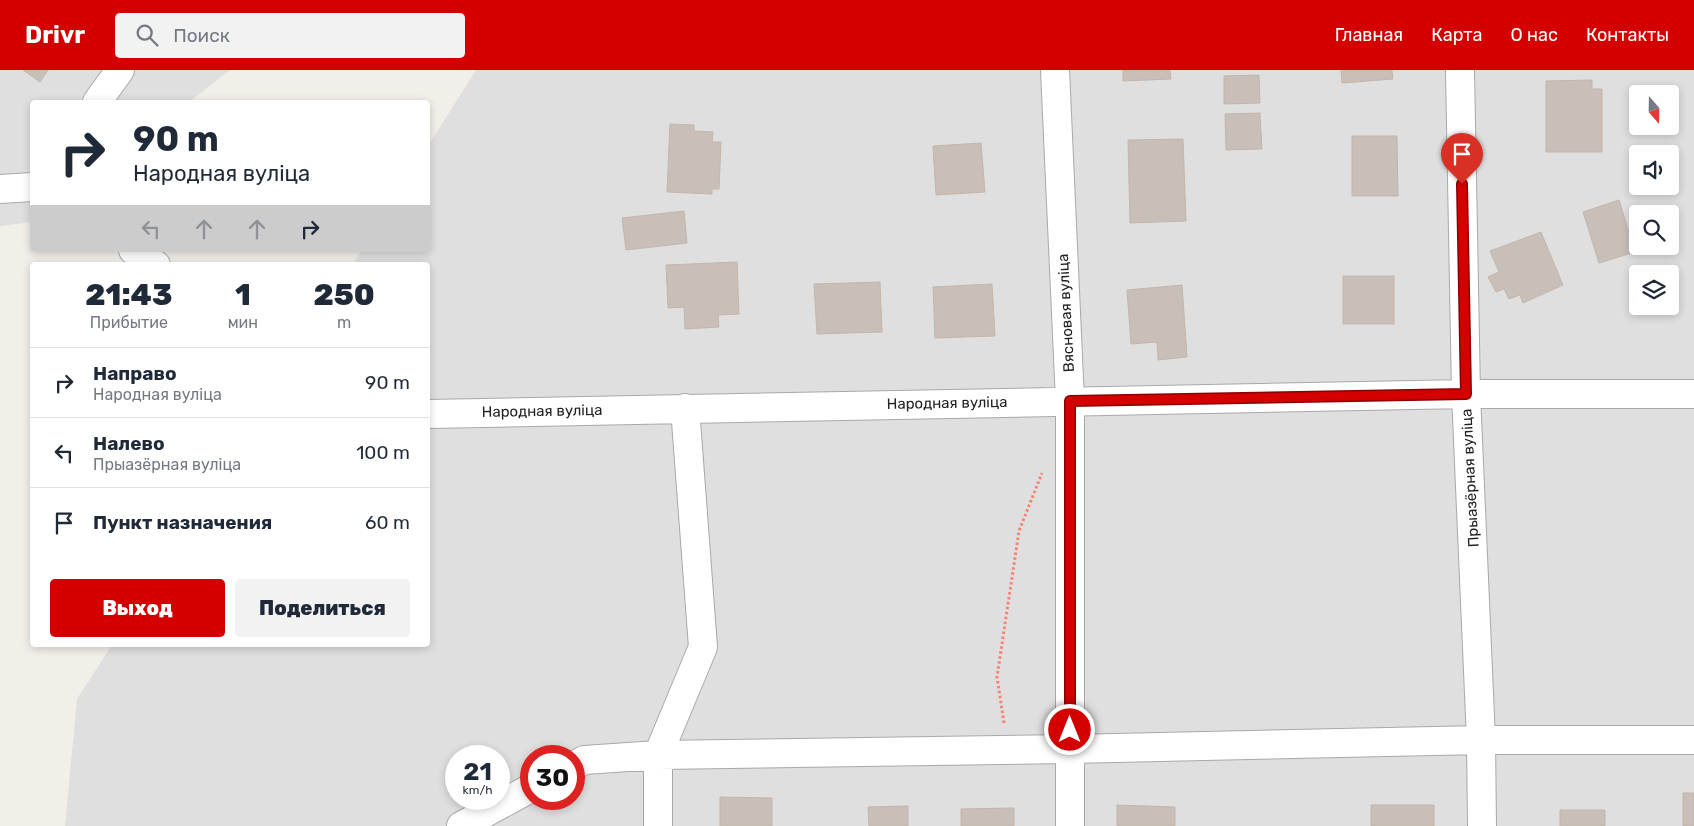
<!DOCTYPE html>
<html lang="ru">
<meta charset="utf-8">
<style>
body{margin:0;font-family:Rubik,sans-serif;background:#f2f2f3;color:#1f2937;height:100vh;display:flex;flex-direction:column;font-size:19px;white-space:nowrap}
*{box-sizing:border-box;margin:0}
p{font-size:16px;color:#747a83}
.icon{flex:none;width:28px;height:28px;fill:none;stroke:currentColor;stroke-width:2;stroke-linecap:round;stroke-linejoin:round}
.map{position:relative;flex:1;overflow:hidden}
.drawer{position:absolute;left:30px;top:192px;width:400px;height:385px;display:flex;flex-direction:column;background:#fff;border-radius:5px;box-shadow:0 2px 8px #0003}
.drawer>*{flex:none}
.guide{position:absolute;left:30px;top:30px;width:400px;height:152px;border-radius:5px;box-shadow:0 2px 8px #0003;background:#fff;color:#1f2937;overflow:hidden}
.needle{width:32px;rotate:160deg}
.controls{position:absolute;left:1629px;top:15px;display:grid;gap:10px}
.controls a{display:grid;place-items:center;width:50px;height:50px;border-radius:5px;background:#fff;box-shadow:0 2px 8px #0003;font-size:25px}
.speed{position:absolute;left:445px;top:675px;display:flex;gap:10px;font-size:25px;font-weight:700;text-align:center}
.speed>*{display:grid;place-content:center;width:65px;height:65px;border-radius:50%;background:#fff;box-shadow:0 2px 8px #0003;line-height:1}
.speed small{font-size:12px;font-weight:400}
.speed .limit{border:8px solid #d22;background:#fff;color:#111}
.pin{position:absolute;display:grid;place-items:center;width:42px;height:42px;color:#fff;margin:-51px -21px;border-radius:50% 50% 50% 0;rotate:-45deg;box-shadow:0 0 5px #0007}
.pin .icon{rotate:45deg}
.me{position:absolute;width:55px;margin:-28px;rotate:0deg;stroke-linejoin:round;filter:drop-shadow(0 0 4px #0008)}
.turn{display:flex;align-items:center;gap:18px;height:105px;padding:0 20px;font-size:22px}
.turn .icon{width:65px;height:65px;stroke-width:2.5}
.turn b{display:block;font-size:35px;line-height:42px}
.lanes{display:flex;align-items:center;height:48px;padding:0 20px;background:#0003;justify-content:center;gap:25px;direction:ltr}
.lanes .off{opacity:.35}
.eta{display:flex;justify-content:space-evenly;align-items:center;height:85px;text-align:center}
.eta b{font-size:30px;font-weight:800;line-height:35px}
.action{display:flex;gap:10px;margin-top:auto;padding:10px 20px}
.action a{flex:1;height:58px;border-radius:5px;background:#d40000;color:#fff;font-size:20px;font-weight:800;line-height:58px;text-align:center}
.action a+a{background:#f2f2f3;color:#1f2937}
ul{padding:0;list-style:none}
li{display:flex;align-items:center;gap:15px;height:70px;padding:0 20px;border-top:1px solid #e0e1e3}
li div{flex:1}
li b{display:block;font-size:19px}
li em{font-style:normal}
header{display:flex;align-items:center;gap:30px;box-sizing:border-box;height:70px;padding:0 25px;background:#d40000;color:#fff}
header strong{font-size:24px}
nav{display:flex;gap:28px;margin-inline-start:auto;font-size:18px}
.search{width:350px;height:45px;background:#f2f2f3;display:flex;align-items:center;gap:12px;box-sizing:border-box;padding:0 18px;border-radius:5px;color:#747a83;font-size:19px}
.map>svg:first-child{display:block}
</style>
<header>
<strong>Drivr</strong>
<div class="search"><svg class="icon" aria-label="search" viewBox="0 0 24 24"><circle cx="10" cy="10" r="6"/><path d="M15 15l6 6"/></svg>Поиск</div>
<nav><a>Главная</a><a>Карта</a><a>О нас</a><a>Контакты</a></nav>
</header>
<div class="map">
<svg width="1694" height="756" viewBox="0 0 1694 756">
<rect width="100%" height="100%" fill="#f2efe9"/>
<!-- residential -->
<path fill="#e0dfdf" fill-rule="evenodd" d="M0 0H230L189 32H32V152L0 156Z
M476 0H1694V756H65L77 629 112 575H428V195H352L362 180H428V76ZM1638 24H1670V56H1638ZM1638 84H1670V116H1638ZM1638 144H1670V176H1638ZM1638 204H1670V236H1638ZM456 686H499V729H456ZM531 686H574V729H531Z"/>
<!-- building -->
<path fill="#c7bfb8" stroke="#c4b6ab" d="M23 0H48L40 12Z
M1123 0H1170L1171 9 1123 11Z
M1341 0H1392L1393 9 1342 13Z
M1259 5 1260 33 1224 34V6Z
M1592 10V19H1602V82H1546V11Z
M1260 43 1262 79 1226 80 1225 44Z
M670 54 694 55V61L713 62 712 72H721L719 119H712V124L667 122Z
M1352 66H1397L1398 126H1352Z
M1183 69 1186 151 1130 153 1128 70Z
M981 73 985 122 936 125 933 76Z
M1619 130 1635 182 1599 193 1583 142Z
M684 141 687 173 626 180 622 148Z
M1541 162 1563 215 1523 233 1520 225 1509 229 1504 219 1496 222 1488 207 1499 202 1490 181Z
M737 192 739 244 718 245 719 257 685 259 684 237 668 238 666 195Z
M1343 206H1394V254H1343Z
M880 212 882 262 817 264 814 214Z
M992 214 995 266 935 268 933 217Z
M1182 215 1187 287 1158 290 1157 272 1131 274 1127 220Z
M1683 723H1694V756H1683Z
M720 727 772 728V756H720Z
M1117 735 1175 737V756H1117Z
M1371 735H1434V756H1371Z
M908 736V756H869L868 737Z
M1014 738V756H961V739Z
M1560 740H1605V756H1560Z"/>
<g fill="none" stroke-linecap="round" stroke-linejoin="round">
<defs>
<path id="minor" d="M1055 0 1070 331V756
M1460 0 1466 324 1481 670 1482 756
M97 32 120 0
M0 119 32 117
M133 180 156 195
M428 344 1466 324H1694
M574 696 584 690 658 685 1070 679 1481 670H1694
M461 756 531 718
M658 756V685L703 577 685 338"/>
</defs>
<!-- minor casing -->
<use href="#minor" stroke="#a9a9a9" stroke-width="30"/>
<!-- path -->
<path stroke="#fa8072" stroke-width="3" stroke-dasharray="2.5 2.5" stroke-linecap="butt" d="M1004 653 997 607 1019 461 1042 403"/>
<!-- minor -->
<use href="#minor" stroke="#fff" stroke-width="28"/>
</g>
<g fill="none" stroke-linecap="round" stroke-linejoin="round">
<defs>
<path id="route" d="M1070 660V331L1466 324 1462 114"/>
</defs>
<!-- route casing -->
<use href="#route" stroke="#8a0000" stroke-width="12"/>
<!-- route -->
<use href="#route" stroke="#d40000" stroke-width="9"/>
</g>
<g text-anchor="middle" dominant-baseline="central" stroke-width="4.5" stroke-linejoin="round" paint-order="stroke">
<!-- street labels -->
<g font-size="15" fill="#222" stroke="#fff">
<text transform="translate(1066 243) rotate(-93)">Вясновая вуліца</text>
<text transform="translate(947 333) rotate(-1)">Народная вуліца</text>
<text transform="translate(542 341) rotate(-1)">Народная вуліца</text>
<text transform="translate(1470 408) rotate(-93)">Прыазёрная вуліца</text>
</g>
</g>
</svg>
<div class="controls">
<a><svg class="needle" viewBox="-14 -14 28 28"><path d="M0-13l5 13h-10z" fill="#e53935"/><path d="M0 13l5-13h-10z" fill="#747a83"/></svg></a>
<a><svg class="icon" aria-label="sound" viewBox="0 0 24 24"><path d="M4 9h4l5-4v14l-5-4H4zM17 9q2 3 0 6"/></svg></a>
<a><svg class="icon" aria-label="search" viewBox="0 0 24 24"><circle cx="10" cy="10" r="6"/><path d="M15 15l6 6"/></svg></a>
<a><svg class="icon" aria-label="layers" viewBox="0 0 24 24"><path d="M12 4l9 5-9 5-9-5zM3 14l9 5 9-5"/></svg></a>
</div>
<div class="speed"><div>21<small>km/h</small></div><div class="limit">30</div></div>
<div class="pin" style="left:1462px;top:114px;background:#d93025"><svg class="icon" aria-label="arrive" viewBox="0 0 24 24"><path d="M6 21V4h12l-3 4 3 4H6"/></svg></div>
<svg class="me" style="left:1070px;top:660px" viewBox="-20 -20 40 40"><circle r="17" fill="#d40000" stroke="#fff" stroke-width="3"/><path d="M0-11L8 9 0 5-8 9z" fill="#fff"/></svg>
<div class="guide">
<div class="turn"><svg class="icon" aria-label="right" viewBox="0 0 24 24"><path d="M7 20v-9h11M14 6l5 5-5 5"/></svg><div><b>90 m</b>Народная вуліца</div></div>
<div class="lanes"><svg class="icon off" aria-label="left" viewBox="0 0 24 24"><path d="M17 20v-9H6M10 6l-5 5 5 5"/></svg><svg class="icon off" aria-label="ahead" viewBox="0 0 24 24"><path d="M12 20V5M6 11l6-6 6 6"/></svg><svg class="icon off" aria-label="ahead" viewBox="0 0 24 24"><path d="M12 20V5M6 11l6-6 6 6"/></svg><svg class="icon" aria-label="right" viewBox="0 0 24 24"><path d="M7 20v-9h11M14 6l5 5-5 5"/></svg></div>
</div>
<section class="drawer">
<div class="eta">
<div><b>21:43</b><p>Прибытие</p></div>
<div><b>1</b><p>мин</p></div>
<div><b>250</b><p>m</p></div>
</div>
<ul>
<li><svg class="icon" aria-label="right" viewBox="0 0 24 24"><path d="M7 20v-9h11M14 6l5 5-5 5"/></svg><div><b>Направо</b><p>Народная вуліца</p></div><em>90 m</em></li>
<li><svg class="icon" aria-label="left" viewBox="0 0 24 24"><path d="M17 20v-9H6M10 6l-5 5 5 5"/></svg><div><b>Налево</b><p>Прыазёрная вуліца</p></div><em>100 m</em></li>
<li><svg class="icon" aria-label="arrive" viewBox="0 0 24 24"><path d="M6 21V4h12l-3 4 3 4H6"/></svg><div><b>Пункт назначения</b></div><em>60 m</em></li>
</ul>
<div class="action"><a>Выход</a><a>Поделиться</a></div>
</section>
</div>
